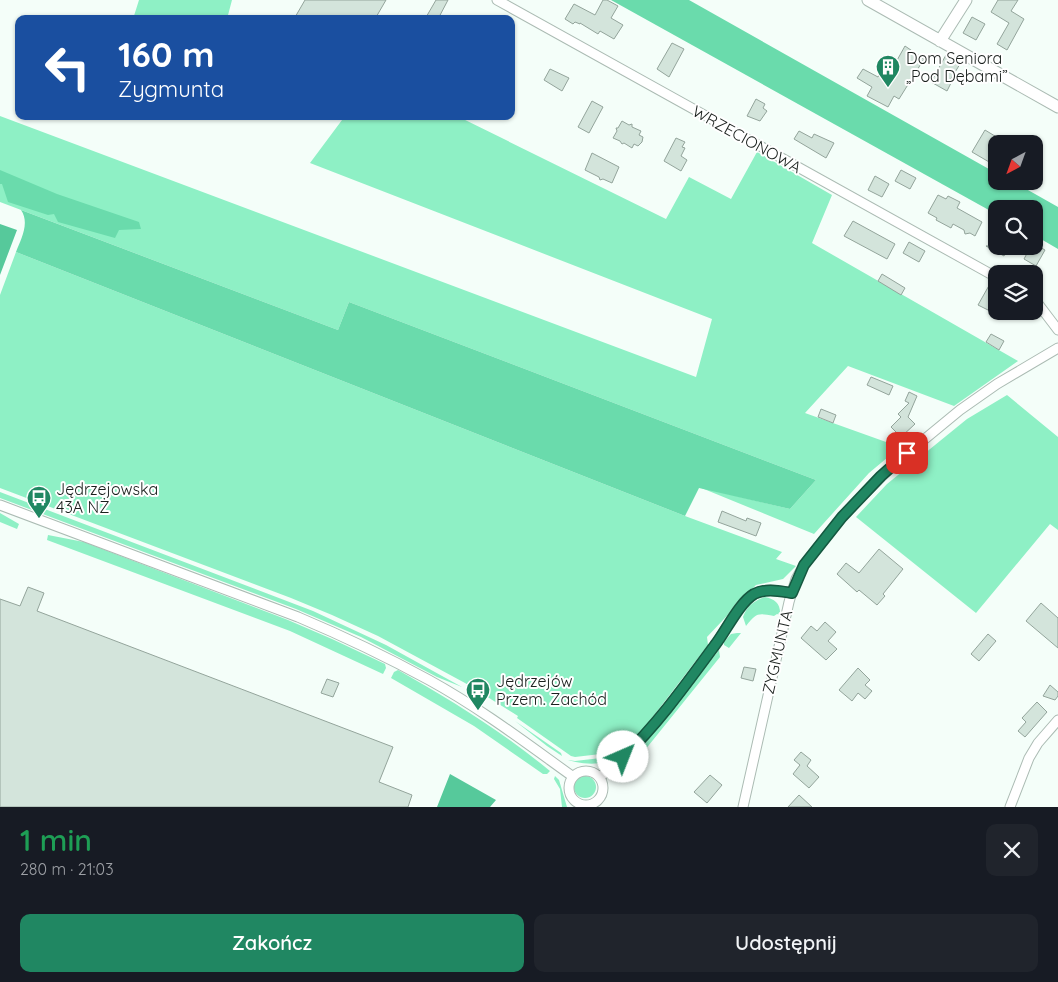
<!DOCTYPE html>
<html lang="pl">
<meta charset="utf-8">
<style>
body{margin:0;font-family:Quicksand,sans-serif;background:#20242c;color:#f1f3f6;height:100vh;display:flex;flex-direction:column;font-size:19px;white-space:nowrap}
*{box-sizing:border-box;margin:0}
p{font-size:16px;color:#9ea1a6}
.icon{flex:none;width:28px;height:28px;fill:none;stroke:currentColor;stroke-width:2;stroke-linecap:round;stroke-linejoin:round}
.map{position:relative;height:807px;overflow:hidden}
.drawer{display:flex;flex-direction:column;background:#171b24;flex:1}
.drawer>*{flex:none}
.banner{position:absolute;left:15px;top:15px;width:500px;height:105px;border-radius:10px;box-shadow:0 1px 4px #0004;background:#1a4fa0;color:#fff;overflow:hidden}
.needle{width:32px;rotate:221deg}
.controls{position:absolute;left:988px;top:135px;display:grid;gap:10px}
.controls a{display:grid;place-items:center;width:55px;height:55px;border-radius:10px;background:#171b24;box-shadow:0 1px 4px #0004;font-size:25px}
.pin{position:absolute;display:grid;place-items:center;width:42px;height:42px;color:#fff;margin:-21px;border-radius:10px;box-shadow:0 2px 8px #0006}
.me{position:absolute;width:55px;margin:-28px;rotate:44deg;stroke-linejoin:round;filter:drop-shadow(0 0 4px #0008)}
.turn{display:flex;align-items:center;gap:18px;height:105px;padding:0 20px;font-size:22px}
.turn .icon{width:65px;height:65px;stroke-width:2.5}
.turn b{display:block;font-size:35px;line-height:42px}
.round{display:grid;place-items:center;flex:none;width:52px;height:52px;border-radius:10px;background:#20242c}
.overview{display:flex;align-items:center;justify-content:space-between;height:85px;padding:0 20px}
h1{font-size:30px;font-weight:600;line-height:38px;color:#1e9e55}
.primary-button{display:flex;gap:10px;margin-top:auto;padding:10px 20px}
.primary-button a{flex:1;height:58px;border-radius:10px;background:#208762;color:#fff;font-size:20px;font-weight:600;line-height:58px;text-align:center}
.primary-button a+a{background:#20242c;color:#f1f3f6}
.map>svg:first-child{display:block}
</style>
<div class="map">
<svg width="1058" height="807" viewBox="0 0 1058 807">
<rect width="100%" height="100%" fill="#f4fef9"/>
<!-- green -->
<path fill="#8ef0c5" d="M139 0H232L227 19H133Z
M0 116 696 377 712 319 310 163 345 116H457L666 219 689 177 731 199 757 152 832 195 812 243 1018 361 954 406 848 366 805 413 900 447 869 473 814 534 699 487 790 509 816 480 349 302 338 330 0 202Z
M16 252 685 516 782 552 776 559 796 566 783 579 756 585 707 637 708 645 645 727 630 743 611 757 609 753 575 757 571 756 517 718 518 716 465 683 378 636 332 615 291 598 0 488V295Z
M1007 395 1058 437V530L1050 524 976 613 856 517 887 484 967 419Z
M0 492 313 611 386 645 462 687 437 677 361 637 296 609 0 498Z
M0 513 19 524 17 529 0 522Z
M48 535 84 542 288 620 332 639 385 664 386 668 383 674 290 631 47 540Z
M765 597C775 599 781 604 780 615L777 614 774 616C757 613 757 613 746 626L743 617C747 606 754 601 765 597Z
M737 633H741L729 648 724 645V642L731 634Z
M719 650 720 657 628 771H623Z
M398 670C451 700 503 732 550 771L547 774H543L474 726 391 678 394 672Z
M515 721 561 753 562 756 547 746Z
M601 758 605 761C597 766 577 763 568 760L575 761Z
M574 787a11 11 0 1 1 22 0a11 11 0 1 1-22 0Z
M555 776 559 780 567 807H562L560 789 554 779Z"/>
<!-- forest -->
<path fill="#6adbac" d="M611 0H689L996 173V181H1012L1058 207V249L1034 235V209H996V214Z
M0 170 57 194 139 222 141 229 119 230 115 238 58 222 54 214 48 215 8 202 2 184H0Z
M21 210 338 330 349 302 816 480 790 509 699 488 685 516 16 252C21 239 30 223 21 210Z"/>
<!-- water -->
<path fill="#56c99b" d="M0 224 17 230 0 275Z
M450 774 496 800 490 807H437Z"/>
<!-- building -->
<path fill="#d3e4db" stroke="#93a49b" d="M305 0H386L375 19H294Z
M436 0H448L438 19H425Z
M603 0H607L618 6 611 18 623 25 614 39 600 31 598 34 580 23V24L575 22 573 24 565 19 574 4 595 15Z
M998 0H1018L1011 11 1024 19 1007 50 997 44 1009 23 991 12Z
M972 17 985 24 976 40 963 33Z
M672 43 684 49 669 77 657 69Z
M905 46 924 59 899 99 894 96 888 107 867 96 872 87 857 78 863 69 878 77 884 66 891 71Z
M946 55 960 64 949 82 951 83 947 91 931 82Z
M550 69 569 78 562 91 544 80Z
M756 99 765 104 763 108 767 111 760 121 747 116Z
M592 101 603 107 589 133 578 127Z
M622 121 629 125 632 124V127L641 131 639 135 643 137 642 142 638 146 634 144 632 148 624 143 622 144 620 141 613 138 617 131 616 128H618Z
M985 130 1008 144H996V166L972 152Z
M799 131 812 138 814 134 834 143 826 158 794 139Z
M676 138 685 142 682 147 685 148 681 156 687 160 681 171 664 161Z
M592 153 619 167 612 183 603 179 600 180 599 177 585 170Z
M901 170 916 178 910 189 895 181Z
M875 176 889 184 882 197 868 190Z
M938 195 946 199 948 196 960 202 957 208 982 222 975 236 970 233 965 234 964 230 953 224 951 228 936 220 937 218 928 213Z
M853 221 895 244 887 259 844 236Z
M909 242 925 251 919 262 903 253Z
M1034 244 1045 250 1036 266 1024 259 1031 246H1034Z
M986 246H1009L1004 256Z
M882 274 905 288 901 295 878 281Z
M991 282 996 283V296L988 310 978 305Z
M991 334 1004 341 999 350 986 342Z
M871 377 893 386 889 395 867 385Z
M909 392 917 396 908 417 915 424 901 437 891 427 901 417 898 414 909 403 905 401Z
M821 409 836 415 833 423 818 417Z
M722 511 746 521 747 518 761 523 756 536 718 522Z
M879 549 903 569 883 594 885 596 877 605 859 590 857 592 837 574 846 563 859 573Z
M28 587 44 593 37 611 393 747 379 782 412 795 408 807H0V599L20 606Z
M1041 603 1058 618V648L1026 621Z
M825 622 836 632 828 641 837 649 826 660 801 638 811 626 817 631Z
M988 634 996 641 979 661 971 654Z
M744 667 756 669 753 681 741 678Z
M858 668 870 680 865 685 872 691 865 699 858 693 852 701 839 690Z
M327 679 339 683 333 697 321 693Z
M1050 685 1058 692V696L1055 700 1043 696Z
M1037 702 1047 712 1025 737 1018 731 1026 722 1022 718Z
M801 752 811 760 807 766 819 777 809 788 793 774 800 765 794 760Z
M710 775 722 785 707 803 694 792Z
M799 795 812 807H788Z"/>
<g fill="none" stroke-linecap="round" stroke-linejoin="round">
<defs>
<path id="minor" d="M497 0 996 277
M1034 300 1039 305 1058 330
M0 505 298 617C343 636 387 657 429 680 480 708 526 743 572 776
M569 788a17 17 0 1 1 34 0a17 17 0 1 1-34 0Z
M600 777C644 744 682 690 715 645 725 631 737 606 751 596 764 587 777 590 792 593
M743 807 789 602 796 579 804 565 842 517 892 466 960 410 997 384 1058 348
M1010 807 1029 758 1038 743 1058 720"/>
<path id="tertiary" d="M868 0 1058 107
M940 41 966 0"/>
</defs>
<!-- minor casing -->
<use href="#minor" stroke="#abbbb3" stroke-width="11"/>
<!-- tertiary casing -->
<use href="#tertiary" stroke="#abbbb3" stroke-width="13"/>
<!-- minor -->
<use href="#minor" stroke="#fff" stroke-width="9"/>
<!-- tertiary -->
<use href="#tertiary" stroke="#fff" stroke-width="11"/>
</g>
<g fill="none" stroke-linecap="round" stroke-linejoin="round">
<defs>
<path id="route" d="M623 757C657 725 687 683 715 645 726 631 739 603 754 594 766 588 779 591 792 593L804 565 842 517 881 476 907 453"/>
</defs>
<!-- route casing -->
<use href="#route" stroke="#155840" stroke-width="12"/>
<!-- route -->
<use href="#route" stroke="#208762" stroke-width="9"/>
</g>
<!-- icons -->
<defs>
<symbol id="building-pin" viewBox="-11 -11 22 30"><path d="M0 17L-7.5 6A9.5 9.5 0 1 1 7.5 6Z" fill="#208762" stroke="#fff"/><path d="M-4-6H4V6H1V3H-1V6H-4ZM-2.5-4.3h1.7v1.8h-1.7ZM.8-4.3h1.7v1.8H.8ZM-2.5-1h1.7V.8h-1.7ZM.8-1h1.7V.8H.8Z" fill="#fff"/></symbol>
<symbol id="bus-pin" viewBox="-11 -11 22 30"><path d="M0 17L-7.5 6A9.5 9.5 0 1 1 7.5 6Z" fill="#208762" stroke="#fff"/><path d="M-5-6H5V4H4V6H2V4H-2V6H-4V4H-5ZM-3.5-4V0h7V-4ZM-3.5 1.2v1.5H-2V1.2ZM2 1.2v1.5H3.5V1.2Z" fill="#fff"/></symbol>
</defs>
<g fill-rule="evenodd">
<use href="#building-pin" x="874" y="53" width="28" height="38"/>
<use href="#bus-pin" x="25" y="484" width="28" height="38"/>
<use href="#bus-pin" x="464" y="676" width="28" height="38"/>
</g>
<g text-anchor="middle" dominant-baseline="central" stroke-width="4" stroke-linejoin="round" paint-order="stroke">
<!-- poi labels -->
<g font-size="16" fill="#1a201d" stroke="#fff" text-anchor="start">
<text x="906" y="58">Dom Seniora<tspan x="906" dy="18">„Pod Dębami”</tspan></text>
<text x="56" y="489">Jędrzejowska<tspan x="56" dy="18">43A NŻ</tspan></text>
<text x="496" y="681">Jędrzejów<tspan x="496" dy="18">Przem. Zachód</tspan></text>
</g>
<!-- street labels -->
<g font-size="16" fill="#1a201d" stroke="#fff">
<text transform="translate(747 139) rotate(29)">WRZECIONOWA</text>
<text transform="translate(777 652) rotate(-77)">ZYGMUNTA</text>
</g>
</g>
</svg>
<div class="controls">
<a><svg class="needle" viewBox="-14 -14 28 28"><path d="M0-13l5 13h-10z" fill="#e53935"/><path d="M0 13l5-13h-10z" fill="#9ea1a6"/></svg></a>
<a><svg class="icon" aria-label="search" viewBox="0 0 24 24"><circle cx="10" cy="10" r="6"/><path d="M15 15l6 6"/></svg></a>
<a><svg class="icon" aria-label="layers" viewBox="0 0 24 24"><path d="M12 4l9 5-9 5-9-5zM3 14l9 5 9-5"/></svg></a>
</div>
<div class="pin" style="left:907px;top:453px;background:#d93025"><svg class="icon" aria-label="arrive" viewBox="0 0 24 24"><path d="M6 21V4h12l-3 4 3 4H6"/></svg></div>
<svg class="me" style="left:623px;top:757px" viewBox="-20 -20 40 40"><circle r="19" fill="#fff"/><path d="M0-13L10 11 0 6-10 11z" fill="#208762"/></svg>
<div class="banner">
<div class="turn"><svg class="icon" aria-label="left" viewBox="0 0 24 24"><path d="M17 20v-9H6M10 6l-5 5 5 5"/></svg><div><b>160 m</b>Zygmunta</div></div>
</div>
</div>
<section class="drawer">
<div class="overview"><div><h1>1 min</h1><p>280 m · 21:03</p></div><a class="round"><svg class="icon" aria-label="close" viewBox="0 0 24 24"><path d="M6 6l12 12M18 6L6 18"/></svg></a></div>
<div class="primary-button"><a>Zakończ</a><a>Udostępnij</a></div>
</section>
